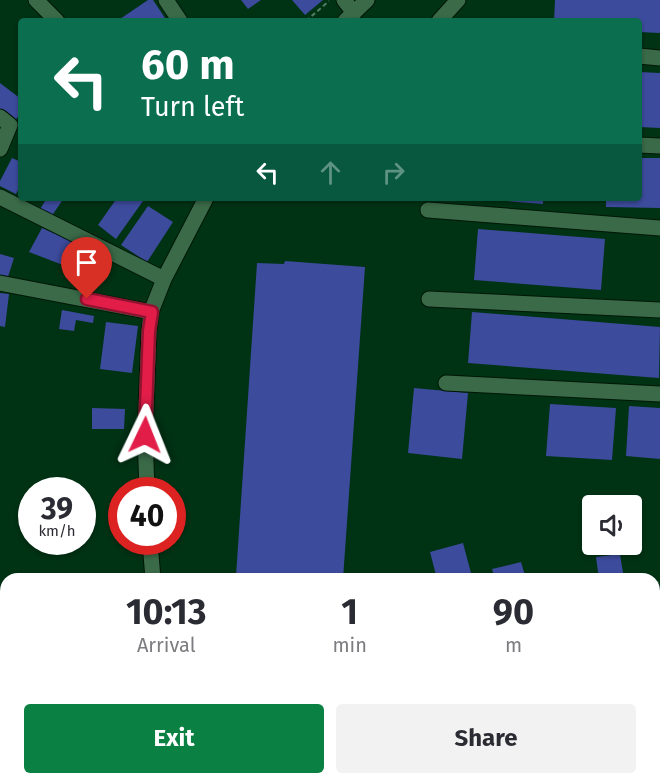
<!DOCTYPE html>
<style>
body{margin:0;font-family:"Fira Sans",sans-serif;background:#f2f2f3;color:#2b2b33;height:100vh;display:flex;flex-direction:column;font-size:22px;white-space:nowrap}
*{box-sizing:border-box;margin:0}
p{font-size:20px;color:#7c7c81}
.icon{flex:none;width:33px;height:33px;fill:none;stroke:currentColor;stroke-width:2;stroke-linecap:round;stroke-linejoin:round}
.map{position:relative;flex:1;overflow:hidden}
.panel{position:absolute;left:0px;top:573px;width:660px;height:212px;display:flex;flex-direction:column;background:#fff;border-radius:18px 18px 0 0;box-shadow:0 2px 4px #0004}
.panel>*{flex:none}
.guide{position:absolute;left:18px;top:18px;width:624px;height:183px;border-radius:6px;box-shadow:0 2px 4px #0004;background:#0b6e4f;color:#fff;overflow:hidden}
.fabs{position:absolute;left:582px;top:495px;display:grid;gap:12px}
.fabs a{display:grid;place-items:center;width:60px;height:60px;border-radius:6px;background:#fff;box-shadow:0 2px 4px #0004;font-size:30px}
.speed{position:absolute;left:18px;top:477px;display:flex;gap:12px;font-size:30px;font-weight:700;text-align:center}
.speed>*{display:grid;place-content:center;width:78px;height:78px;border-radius:50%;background:#fff;box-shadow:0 2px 4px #0004;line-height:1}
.speed small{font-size:15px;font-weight:400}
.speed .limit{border:9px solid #d22;background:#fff;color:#111}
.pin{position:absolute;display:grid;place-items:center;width:51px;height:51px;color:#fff;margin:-62px -26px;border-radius:50% 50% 50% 0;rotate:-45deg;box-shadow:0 0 6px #0007}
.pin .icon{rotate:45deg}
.me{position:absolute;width:66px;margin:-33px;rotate:2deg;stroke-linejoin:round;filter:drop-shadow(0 0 4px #0008)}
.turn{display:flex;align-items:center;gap:21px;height:126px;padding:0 24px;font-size:27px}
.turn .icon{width:78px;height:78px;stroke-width:2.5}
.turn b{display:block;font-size:42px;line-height:51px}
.lanes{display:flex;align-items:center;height:57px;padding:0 24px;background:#0003;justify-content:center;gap:30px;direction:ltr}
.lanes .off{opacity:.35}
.eta{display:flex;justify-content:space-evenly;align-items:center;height:102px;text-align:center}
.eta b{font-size:36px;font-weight:700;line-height:42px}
.action{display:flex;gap:12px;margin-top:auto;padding:12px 24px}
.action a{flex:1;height:69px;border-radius:6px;background:#0b8043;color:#fff;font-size:24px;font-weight:700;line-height:69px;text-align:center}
.action a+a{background:#f2f2f3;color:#2b2b33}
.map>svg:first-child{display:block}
</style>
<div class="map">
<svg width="660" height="784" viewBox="0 0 660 784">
<rect width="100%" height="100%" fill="#003214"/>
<!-- building -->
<path fill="#3c4b9c" d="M148 0H153L167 21H117Z
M241 0H261L248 9Z
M292 0H323L305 15Z
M555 0H660V33L639 32V21H554Z
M639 72 660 73V128L639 127Z
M0 83 21 99V112L15 121 0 110Z
M12 158 21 162V184L16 194 0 186V181Z
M639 158H660V208L606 207V198H639Z
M47 198H64L51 217 40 209Z
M117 198H140L143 201 116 239 98 225Z
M494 198H543V204L494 200Z
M148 206 173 222 147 262 121 245Z
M42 228 97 252 89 275 29 252Z
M478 229 605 239 601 290 474 280Z
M0 254 14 258 7 280 0 278Z
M285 261 365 267 343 579H284L236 576 257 263 284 264Z
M0 293 9 294 5 327 0 326Z
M62 310 94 316 93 323 76 320 74 331 59 329Z
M472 312 660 327 659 378 468 363Z
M106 322 138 326 132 373 100 369Z
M414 388 468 393 462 459 408 453Z
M550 404 616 408 612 460 546 456Z
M629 406 660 408V459L626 456Z
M92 408 125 409 124 429H92Z
M463 543 471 573 449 579H437L430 552Z
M620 554 624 579H599L596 557Z
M521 562 526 579H495L492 569Z
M249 778H273L272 784H248Z"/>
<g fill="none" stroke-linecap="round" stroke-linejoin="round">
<defs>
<path id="minor" d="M36 0 57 21
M166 0 180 21
M344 0 354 13
M345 21 367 0
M439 21 458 0
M639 56 660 58
M0 117 10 125 0 149
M639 145 660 146
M0 197 164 279
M428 210 660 228
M0 283 151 312
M429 299 660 310
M446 383 660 394
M147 490 145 435 149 331 151 312 164 279 206 198
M150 542 153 579
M0 755 6 757
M75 778 94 784
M123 784 126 778"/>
</defs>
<!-- minor casing -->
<use href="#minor" stroke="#001707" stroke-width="17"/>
<!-- path -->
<path stroke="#557d63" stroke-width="2" stroke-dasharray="4.5 3" stroke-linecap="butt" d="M306 21 329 1
M654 583 660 582"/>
<!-- minor -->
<use href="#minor" stroke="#3a6a48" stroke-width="15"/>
</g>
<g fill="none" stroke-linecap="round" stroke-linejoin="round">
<defs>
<path id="route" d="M87 299 152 312 149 331 145 435"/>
</defs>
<!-- route casing -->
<use href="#route" stroke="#92132f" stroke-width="15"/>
<!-- route -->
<use href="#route" stroke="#e11d48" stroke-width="10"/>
</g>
</svg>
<div class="fabs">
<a><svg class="icon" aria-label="sound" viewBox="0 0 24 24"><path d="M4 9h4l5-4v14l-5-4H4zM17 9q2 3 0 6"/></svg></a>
</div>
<div class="speed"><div>39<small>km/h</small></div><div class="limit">40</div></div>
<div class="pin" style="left:87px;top:299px;background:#d93025"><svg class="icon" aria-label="arrive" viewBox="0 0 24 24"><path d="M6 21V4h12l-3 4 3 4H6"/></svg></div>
<svg class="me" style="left:145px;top:435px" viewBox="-20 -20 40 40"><path d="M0-17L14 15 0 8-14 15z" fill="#e11d48" stroke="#fff" stroke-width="4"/></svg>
<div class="guide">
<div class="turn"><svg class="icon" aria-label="left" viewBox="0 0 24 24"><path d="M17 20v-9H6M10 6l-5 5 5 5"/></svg><div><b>60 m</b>Turn left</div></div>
<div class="lanes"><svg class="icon" aria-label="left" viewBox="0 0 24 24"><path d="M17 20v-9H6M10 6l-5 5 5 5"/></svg><svg class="icon off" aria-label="ahead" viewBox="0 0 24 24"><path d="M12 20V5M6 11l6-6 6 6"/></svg><svg class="icon off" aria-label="right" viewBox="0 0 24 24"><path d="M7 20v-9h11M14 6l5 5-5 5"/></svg></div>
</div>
<section class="panel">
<div class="eta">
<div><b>10:13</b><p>Arrival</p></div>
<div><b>1</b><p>min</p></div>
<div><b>90</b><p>m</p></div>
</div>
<div class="action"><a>Exit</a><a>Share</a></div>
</section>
</div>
